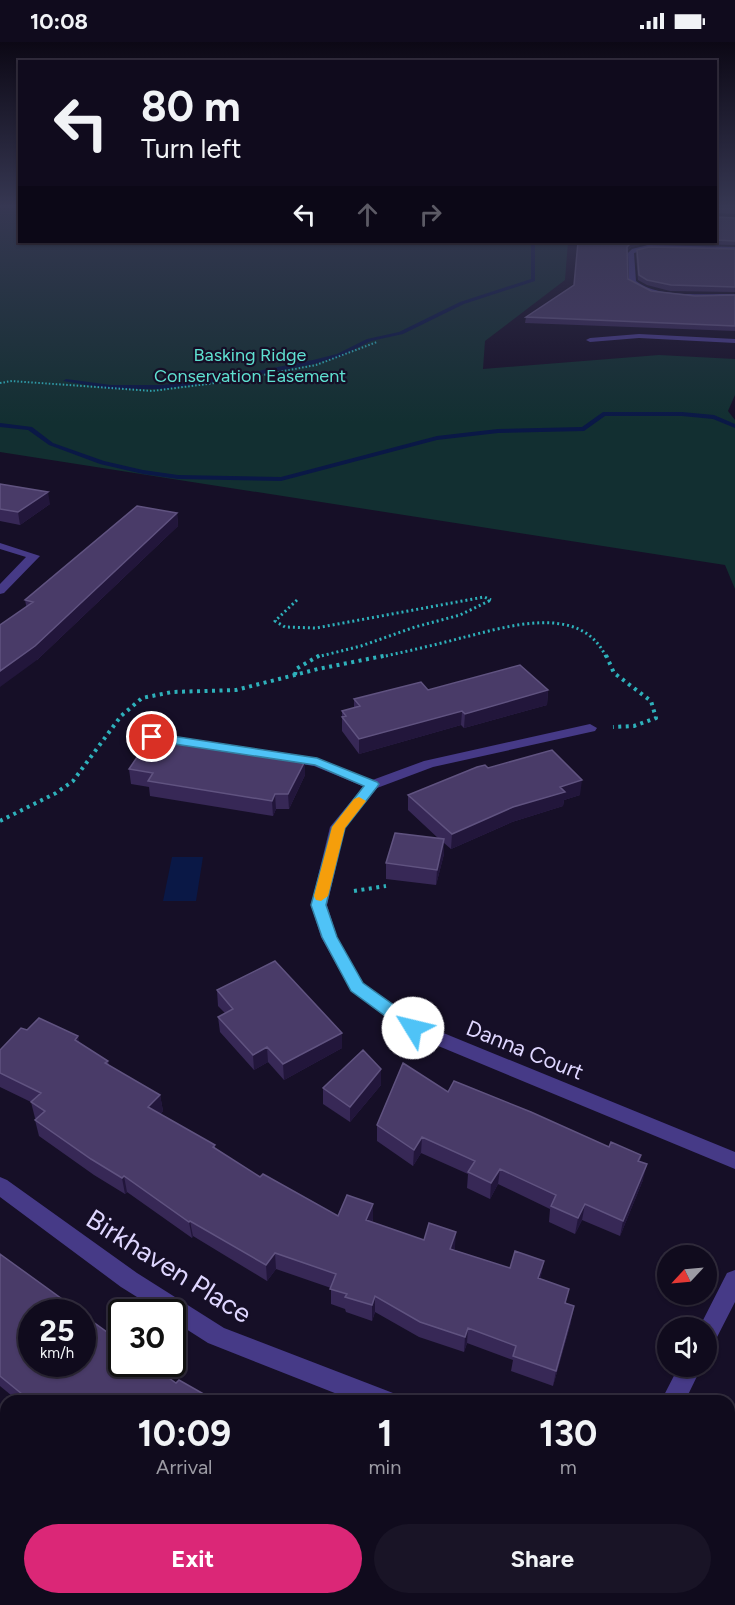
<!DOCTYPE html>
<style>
body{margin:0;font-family:Figtree,sans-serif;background:#191426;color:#f1f3f6;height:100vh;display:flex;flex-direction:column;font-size:22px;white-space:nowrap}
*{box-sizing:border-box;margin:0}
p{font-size:20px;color:#9c9ba4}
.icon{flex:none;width:33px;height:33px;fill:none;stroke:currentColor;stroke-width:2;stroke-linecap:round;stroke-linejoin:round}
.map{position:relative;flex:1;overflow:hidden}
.panel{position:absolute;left:0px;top:1353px;width:735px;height:210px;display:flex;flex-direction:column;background:#100b1d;border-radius:18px 18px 0 0;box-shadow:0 2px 4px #0004,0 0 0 2px #302b3b}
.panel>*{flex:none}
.hud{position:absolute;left:18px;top:18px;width:699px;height:183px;border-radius:0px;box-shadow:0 2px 4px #0004,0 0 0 2px #302b3b;background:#100b1d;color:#f1f3f6;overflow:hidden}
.needle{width:39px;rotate:244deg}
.tools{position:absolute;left:657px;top:1203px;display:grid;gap:12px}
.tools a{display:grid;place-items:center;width:60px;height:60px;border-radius:50%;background:#100b1d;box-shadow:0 2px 4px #0004,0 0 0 2px #302b3b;font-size:30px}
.speed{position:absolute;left:18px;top:1257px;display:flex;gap:12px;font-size:30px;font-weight:700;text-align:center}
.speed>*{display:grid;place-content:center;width:78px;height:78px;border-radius:50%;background:#100b1d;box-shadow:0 2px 4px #0004,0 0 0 2px #302b3b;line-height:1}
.speed small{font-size:15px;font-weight:400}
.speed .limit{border:3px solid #111;border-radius:9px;background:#fff;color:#111}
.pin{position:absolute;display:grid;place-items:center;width:51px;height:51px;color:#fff;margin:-26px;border:3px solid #fff;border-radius:50%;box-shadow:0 2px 6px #0007}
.me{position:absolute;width:66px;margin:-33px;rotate:306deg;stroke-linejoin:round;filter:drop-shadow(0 0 4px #0008)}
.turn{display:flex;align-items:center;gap:21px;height:126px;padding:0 24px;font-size:27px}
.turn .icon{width:78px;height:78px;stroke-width:2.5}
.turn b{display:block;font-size:42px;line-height:51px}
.lanes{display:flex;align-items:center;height:57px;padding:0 24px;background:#0003;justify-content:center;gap:30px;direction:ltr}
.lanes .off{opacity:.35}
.eta{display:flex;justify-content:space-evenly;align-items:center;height:102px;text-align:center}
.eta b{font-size:36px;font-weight:700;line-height:42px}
.primary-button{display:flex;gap:12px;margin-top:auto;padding:12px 24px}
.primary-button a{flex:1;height:69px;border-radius:36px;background:#db2777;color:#fff;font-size:24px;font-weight:700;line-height:69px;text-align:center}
.primary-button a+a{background:#191426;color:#f1f3f6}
.status{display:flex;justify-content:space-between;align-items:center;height:42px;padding:0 30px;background:#100b1d;direction:ltr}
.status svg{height:16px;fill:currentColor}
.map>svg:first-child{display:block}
</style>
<div class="status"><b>10:08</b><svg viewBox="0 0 49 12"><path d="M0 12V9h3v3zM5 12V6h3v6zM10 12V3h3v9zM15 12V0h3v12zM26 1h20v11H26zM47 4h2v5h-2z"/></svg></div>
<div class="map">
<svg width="735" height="1563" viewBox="0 0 735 1563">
<rect width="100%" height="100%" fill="#160f27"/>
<!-- green -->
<path fill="#122f31" d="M0 163H19L20 200H568L565 238 485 299 483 327 659 313 735 317V353L728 369 735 378V547L725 523 0 410Z
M735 1379V1563H657L658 1557H729V1393Z"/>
<!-- water -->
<path fill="#0a1846" d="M172 815H203L196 859H163Z"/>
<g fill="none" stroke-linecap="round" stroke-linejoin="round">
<!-- stream -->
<path fill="#0a1846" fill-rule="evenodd" d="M531 200H535V239L464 262 403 292 371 299 341 314 314 322 232 338 163 347H111L63 339 66 337 111 343H163L232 334 313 318 337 312 367 297 399 290 460 260 531 237Z
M603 370H682L714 373 735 382V386L713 377 682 374H605L584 389 498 391 437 398 281 439 178 437 143 432 100 422 49 403 28 388 0 385V381L32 385 53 401 104 419 143 428 178 433 281 435 437 394 498 387 582 385Z"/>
<!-- path-far2 -->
<path stroke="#2eb1bb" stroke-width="2" stroke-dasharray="1.5 2" stroke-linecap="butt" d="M0 341 12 339 152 349 231 339 316 323 377 300"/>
<!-- path-far1 -->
<path stroke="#2eb1bb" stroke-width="3" stroke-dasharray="2 3" stroke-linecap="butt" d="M297 558 275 579 285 585 316 586 484 555 491 558
M317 615 361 604 415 585 460 573 491 558
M381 615C408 609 435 603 461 596 506 585 581 560 606 615"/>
<!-- path -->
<path stroke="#2eb1bb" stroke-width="4" stroke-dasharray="3 4.5" stroke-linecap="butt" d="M606 613 614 631 651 659 656 676 634 684 613 685
M295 633 296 627 320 613
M0 779 56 751 73 739 121 674 142 656 172 650 236 648 318 627 388 613
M354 849 386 844"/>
<!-- service -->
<path fill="#463a87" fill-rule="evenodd" d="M152 691 317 716 377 740 379 743 372 747 367 746 314 724 147 698 145 695Z"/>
<!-- minor -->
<path fill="#463a87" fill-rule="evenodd" d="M648 203 735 205V209L648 207 634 211 636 239C659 257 707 251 735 252V256C706 256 651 261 629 240L628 211 632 207Z
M639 292 735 297V301L639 296 590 300 586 298 590 296Z
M0 501 40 514 4 551 0 552V542L26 515 0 507Z
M590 682 597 686 595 689 433 725 377 746 345 786 327 863 337 895 363 941 419 981 735 1110V1127L407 991 351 949 321 895 311 863 330 785 367 740 424 719Z
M0 1135 7 1138 137 1231 224 1286 393 1351 397 1359H355L208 1301 172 1278V1270H161L121 1245 0 1155Z"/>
<!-- tertiary -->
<path fill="#463a87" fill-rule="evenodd" d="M735 1228V1260L714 1301 706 1304V1286H699L727 1231Z
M679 1324H702L685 1359H661Z
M586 1557H612L611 1563H585Z"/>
</g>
<!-- wall -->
<path fill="#372856" d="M716 163H735V172L716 171 717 175 735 176V203L648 201 631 205 627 209 628 237 651 249 695 254 735 253V289L525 281 526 275 574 243 578 200H716Z
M735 207V250L670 249 647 243 638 238 636 213 637 208Z
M0 442 50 462 20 483 0 479Z
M177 471 178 484 37 618 25 558Z
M428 648H548L547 663 464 686 461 683 359 712 342 689V669L354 666V657Z
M305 719V733L289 767H276L273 774 150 754 149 745 131 742 129 727Z
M488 726 580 753 564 758 563 764 512 780 451 807 444 801V812L436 843 386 837V821L439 797 408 768V753Z
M217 948 342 991V1006L284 1038 268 1020 254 1028 220 990 218 975 225 971 218 964Z
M27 988 80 1001 108 1019 109 1024 160 1053 163 1069 160 1072 215 1103V1106L260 1135 338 1174 373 1177 372 1180 424 1198 455 1205 454 1208 510 1226 544 1219 540 1237 566 1262 571 1280 553 1344 511 1329 513 1318 467 1301 464 1310 419 1295 375 1270 372 1279 346 1270 345 1267 331 1262V1246L276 1227 267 1239 193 1194 192 1196 127 1150 125 1152 94 1133 39 1094 35 1078 37 1077 35 1076 31 1060 0 1045V1008Z
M381 1043 350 1080 323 1062V1046Z
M448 1050 609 1105 641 1113 640 1119 643 1138 620 1194 582 1178 575 1192 549 1180 550 1167 498 1142 490 1157 467 1146 468 1132 421 1111 413 1124 377 1099V1083Z
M0 1212 176 1341 216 1359 17 1358 0 1344Z
M368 1557H461L459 1563H366Z"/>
<!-- shaded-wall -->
<path fill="#22163b" d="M632 200H648V201L631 205 626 209 627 205Z
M48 450 50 462 20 483 18 470Z
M177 471 178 484 37 618 0 645V629Z
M548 648 547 663 464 686 465 672Z
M462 669 461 683 359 712V697Z
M305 719V733L289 767 288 752Z
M582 738 580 753 564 758 563 764 512 780 451 807 452 792 560 745Z
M275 752 276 767 273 774 272 759Z
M444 797V812L436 843 437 828Z
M342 991V1006L284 1038 283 1022Z
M78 994 82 1009 75 998Z
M267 1005 268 1020 254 1028 253 1013Z
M381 1027V1043L350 1080V1065Z
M160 1053 163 1069 151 1081 148 1065Z
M422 1095 421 1111 413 1124 414 1108Z
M647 1122 643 1138 620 1194 623 1179Z
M500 1127 498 1142 490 1157 491 1141Z
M124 1134 127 1150 125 1152 122 1136Z
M373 1162V1177L366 1194V1178Z
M585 1162 582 1178 575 1192 578 1176Z
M190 1179 193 1194 192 1196 189 1180Z
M456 1190 455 1205 449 1223 450 1207Z
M275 1211 276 1227 267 1239 266 1223Z
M544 1219 541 1234 536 1252 538 1236Z
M375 1254V1270L372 1279V1263Z
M574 1264 571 1280 553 1344 556 1329Z
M468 1286 467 1301 464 1310 465 1295Z
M1 1458 6 1472 0 1480V1459Z
M170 1557H178V1559L177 1563H168Z
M458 1557H461L459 1563H456Z"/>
<!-- building -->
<path fill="#493b68" stroke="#605380" stroke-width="1.5" d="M716 163H735V167H716Z
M716 169 717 175 735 176V199L716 198Z
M578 200H635H632L627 205 628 237 651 249 695 254 735 253V284L526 275 574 243Z
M649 205 735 207V245L671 243 647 238 639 233 637 208Z
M0 442 48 450 18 470 0 467Z
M137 464 177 471 35 604 0 629V583L33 560 25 558Z
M520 623 548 648 465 672 462 669 359 697 342 675 346 674 342 669 360 664 354 657 421 640 428 648Z
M150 696 305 719 288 752H275L272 759 148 739 153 731 129 727Z
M552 708 582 738 560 745 565 750 513 765 452 792 408 753 477 725 485 723 488 726Z
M395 791 444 797 437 828 386 821Z
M275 919 342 991 283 1022 267 1005 253 1013 218 975 233 967 217 948Z
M39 976 78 994 75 998 108 1019 105 1021 160 1053 148 1065 215 1103 213 1105 260 1135 263 1132 338 1174 347 1153 373 1162 366 1178 424 1198 429 1181 456 1190 450 1207 510 1226 515 1209 544 1219 538 1236 569 1247 565 1261 574 1264 556 1329 513 1314 516 1304 468 1286 465 1295 420 1280 375 1254 372 1263 345 1255 347 1252 330 1247 336 1232 275 1211 266 1223 190 1179 189 1180 124 1134 122 1136 91 1117 35 1078 45 1069 31 1060 41 1051 0 1031V1008L21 986 27 988Z
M363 1008 381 1027 350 1065 323 1046Z
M403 1021 448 1050 454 1039 531 1070 609 1105 611 1100 641 1113 638 1119 647 1122 623 1179 585 1162 578 1176 551 1164 556 1153 500 1127 491 1141 468 1130 475 1119 422 1095 414 1108 377 1083Z
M0 1212 80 1270H32V1322H82V1272L122 1301V1322H149L176 1341 179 1338 216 1359H16L22 1352 0 1334Z
M0 1491 6 1495V1557H122L130 1561 132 1557H170L168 1563H0Z
M368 1557H408L405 1563H366Z
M414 1557H458L456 1563H428Z"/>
<!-- sky -->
<linearGradient id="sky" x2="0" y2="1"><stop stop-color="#0c0815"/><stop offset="0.43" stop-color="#363752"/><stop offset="1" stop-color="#363752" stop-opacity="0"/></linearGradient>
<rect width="735" height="381" fill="url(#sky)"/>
<!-- route -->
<path fill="#4fc3f7" stroke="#337fa1" stroke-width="1.5" d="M152 691 317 716 377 740 379 742 377 745 345 786 326 863 337 895 363 941 419 981 421 986 419 990 413 992 407 990 351 949 322 895 311 863 332 785 364 744 315 723 148 698 146 695Z"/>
<!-- slow -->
<path fill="#f59e0b" d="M359 755 366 759 345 786 328 854 321 859 316 858 314 854 332 785 354 757Z"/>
<g text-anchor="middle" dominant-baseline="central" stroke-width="4.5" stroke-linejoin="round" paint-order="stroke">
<!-- far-park labels -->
<g font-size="18" fill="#5fe1d1" stroke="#160f27">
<text x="250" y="313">Basking Ridge<tspan x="250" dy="21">Conservation Easement</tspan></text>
</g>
<!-- street labels -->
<g font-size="22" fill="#dfd6ff" stroke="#160f27">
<text transform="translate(525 1008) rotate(22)">Danna Court</text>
</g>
<!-- near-street labels -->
<g font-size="27" fill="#dfd6ff" stroke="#160f27">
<text transform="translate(169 1224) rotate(32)">Birkhaven Place</text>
</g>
</g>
</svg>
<div class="tools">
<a><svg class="needle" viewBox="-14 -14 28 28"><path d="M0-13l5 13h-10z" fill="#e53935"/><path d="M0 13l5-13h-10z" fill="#9c9ba4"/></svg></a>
<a><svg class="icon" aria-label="sound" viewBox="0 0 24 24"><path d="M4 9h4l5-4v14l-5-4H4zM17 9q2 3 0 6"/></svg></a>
</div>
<div class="speed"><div>25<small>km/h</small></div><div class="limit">30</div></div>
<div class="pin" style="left:152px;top:695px;background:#d93025"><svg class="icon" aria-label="arrive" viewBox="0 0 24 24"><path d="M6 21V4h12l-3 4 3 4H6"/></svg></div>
<svg class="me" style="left:413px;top:986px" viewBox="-20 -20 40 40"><circle r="19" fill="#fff"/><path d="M0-13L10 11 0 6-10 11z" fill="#4fc3f7"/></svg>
<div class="hud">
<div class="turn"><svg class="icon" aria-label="left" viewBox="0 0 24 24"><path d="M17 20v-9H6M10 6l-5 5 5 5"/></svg><div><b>80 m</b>Turn left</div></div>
<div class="lanes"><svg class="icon" aria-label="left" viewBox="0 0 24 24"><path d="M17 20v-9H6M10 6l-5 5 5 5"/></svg><svg class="icon off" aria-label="ahead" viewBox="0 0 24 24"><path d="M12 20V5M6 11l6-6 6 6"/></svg><svg class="icon off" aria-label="right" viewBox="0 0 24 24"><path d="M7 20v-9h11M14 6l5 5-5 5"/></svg></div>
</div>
<section class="panel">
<div class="eta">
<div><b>10:09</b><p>Arrival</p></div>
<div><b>1</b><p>min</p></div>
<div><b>130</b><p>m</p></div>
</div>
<div class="primary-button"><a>Exit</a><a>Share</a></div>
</section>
</div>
